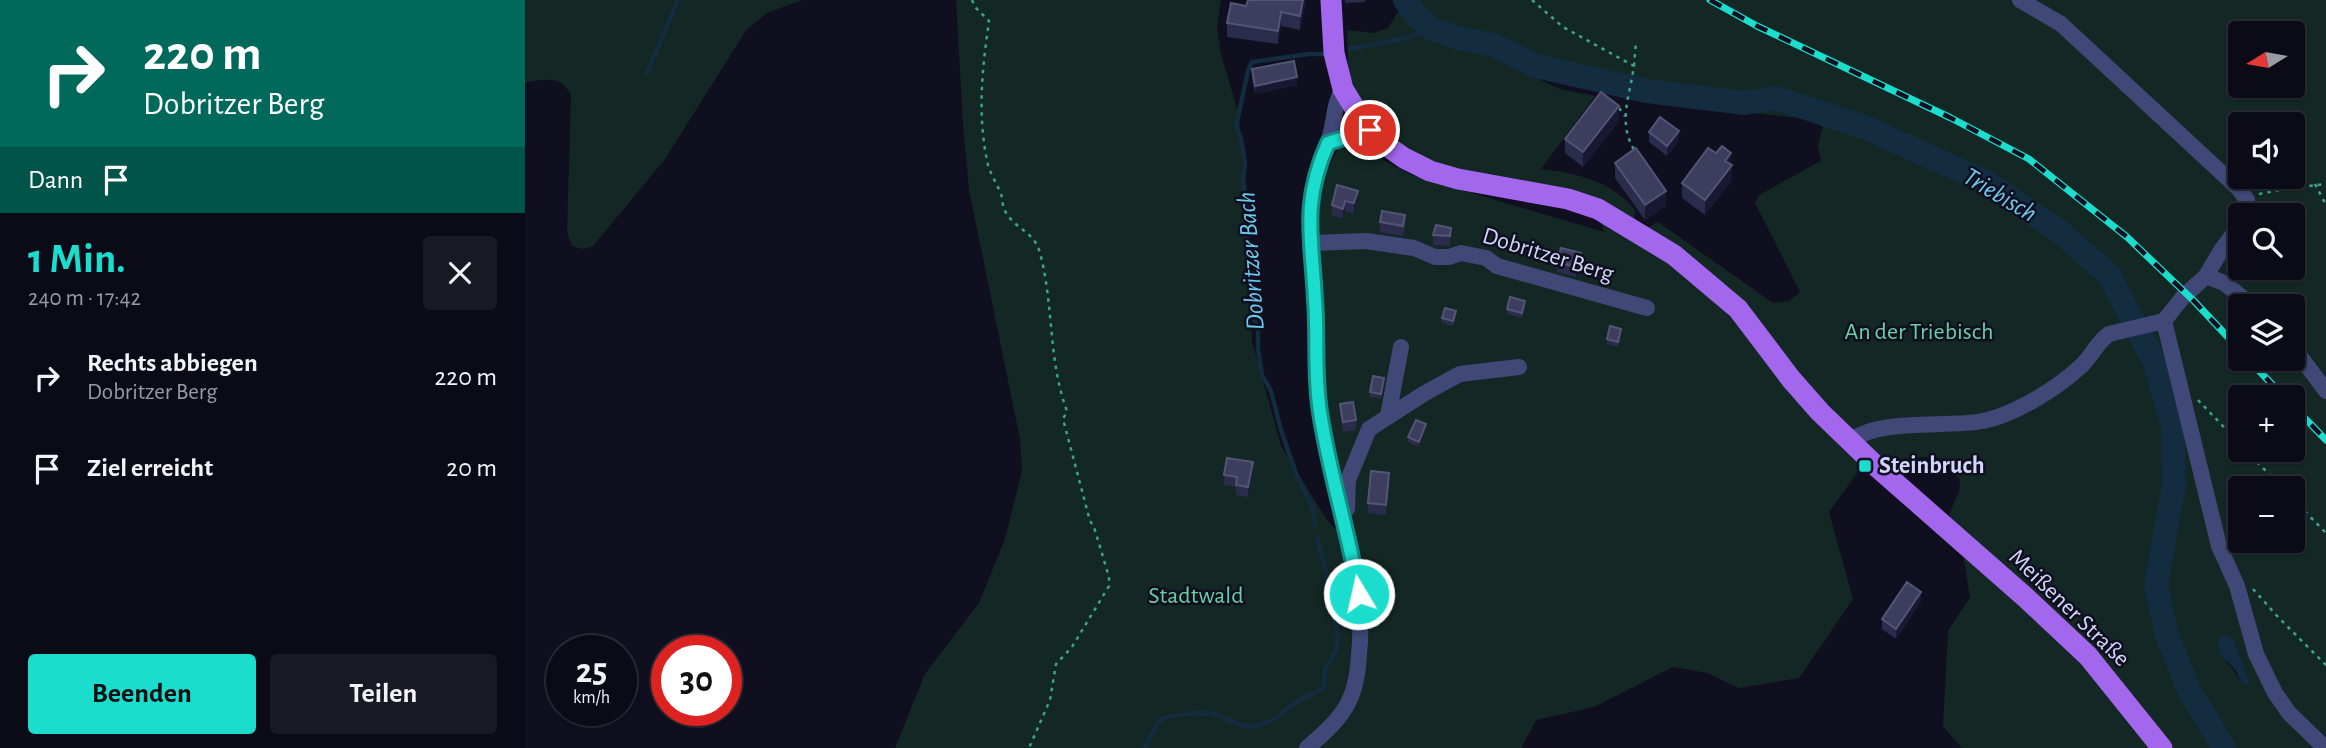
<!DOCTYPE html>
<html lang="de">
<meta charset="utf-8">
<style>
body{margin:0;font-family:"Alegreya Sans",sans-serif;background:#191924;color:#f1f3f6;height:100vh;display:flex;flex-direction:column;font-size:26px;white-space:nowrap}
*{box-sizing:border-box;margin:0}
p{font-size:23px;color:#9a9ba1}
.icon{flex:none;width:38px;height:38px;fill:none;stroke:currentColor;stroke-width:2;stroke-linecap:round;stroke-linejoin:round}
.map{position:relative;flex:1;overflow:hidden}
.drawer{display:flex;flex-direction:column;background:#0b0b17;width:525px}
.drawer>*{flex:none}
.top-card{background:#00695c;color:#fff;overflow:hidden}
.needle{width:46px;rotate:259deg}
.fabs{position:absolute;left:1703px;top:21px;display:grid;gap:14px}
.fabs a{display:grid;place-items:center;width:77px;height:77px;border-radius:7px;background:#0b0b17;box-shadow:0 2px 5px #0004,0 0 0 2px #2b2b36;font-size:35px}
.speed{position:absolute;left:21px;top:635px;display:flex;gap:14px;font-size:35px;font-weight:700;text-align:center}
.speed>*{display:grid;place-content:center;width:91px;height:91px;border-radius:50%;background:#0b0b17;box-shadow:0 2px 5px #0004,0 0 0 2px #2b2b36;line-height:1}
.speed small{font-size:18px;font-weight:400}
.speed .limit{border:10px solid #d22;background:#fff;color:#111}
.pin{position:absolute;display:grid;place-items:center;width:60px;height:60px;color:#fff;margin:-30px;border:4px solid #fff;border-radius:50%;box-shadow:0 2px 7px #0007}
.me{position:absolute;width:77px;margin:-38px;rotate:351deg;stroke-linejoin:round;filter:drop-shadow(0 0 5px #0008)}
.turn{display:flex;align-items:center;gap:24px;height:147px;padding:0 28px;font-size:32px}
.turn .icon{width:91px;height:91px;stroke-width:2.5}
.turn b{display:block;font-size:49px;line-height:60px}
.then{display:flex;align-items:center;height:66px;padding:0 28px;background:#0003;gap:14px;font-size:26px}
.round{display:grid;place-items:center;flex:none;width:74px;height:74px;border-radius:7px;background:#191924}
.headline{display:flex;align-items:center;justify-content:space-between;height:119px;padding:0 28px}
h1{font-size:42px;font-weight:700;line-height:52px;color:#1bddce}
.cta{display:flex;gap:14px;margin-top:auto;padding:14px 28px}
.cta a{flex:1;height:80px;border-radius:7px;background:#1bddce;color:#111;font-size:28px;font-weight:700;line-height:80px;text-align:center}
.cta a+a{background:#191924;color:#f1f3f6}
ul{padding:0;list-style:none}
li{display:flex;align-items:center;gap:21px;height:91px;padding:0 28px}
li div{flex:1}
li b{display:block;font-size:26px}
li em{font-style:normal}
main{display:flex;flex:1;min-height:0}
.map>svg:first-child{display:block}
</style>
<main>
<section class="drawer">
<div class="top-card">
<div class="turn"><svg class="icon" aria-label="right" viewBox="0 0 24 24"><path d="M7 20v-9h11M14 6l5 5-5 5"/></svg><div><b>220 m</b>Dobritzer Berg</div></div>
<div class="then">Dann<svg class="icon" aria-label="arrive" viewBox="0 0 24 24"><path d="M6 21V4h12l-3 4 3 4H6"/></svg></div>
</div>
<div class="headline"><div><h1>1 Min.</h1><p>240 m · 17:42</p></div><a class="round"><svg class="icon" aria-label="close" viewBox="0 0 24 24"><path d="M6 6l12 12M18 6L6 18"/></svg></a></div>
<ul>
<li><svg class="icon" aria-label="right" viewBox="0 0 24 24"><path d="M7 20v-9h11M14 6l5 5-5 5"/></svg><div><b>Rechts abbiegen</b><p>Dobritzer Berg</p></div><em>220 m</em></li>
<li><svg class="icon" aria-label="arrive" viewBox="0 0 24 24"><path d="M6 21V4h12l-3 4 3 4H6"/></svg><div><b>Ziel erreicht</b></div><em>20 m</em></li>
</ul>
<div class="cta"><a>Beenden</a><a>Teilen</a></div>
</section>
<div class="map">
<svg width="1801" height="748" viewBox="0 0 1801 748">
<rect width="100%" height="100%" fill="#0f0f1f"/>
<!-- green -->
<path fill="#132824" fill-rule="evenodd" d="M0 0H277L242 13 222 29 140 159 68 246 58 249 47 246 42 232 46 95C35 74 21 80 0 82Z
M431 0H696L692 28 696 54 713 112 718 155 727 341 756 446 802 520 832 552 807 444 800 401 793 215 799 177 813 149 834 147 886 175 1079 232 1073 209 1114 232 1133 222 1248 303 1264 301 1275 292 1230 203 1234 195 1296 161 1293 145 1299 121 1228 113 1220 103 1122 91 1011 66 968 45 933 38 905 28 898 38 962 55 1035 89 1070 96 1016 169C1051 173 1087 181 1110 210L1108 224 1072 203 1018 186 930 172 885 154 847 121 824 84 822 30 848 33 863 28 880 0H1801V748H1437L1418 726 1423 631 1445 597 1436 542 1424 514 1434 492 1435 480 1426 467 1415 458 1404 457 1363 460 1351 466 1343 458 1304 512 1328 599 1274 678 1214 688 1182 673 1148 667 1069 707 1011 720 996 748H370L400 674 454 603 480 539 497 471 495 439 444 190 438 125ZM1715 33H1768V86H1715ZM1715 124H1768V177H1715ZM1715 215H1768V268H1715ZM1715 306H1768V359H1715ZM1715 397H1768V450H1715ZM1715 488H1768V541H1715ZM1699 634 1709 640 1725 682 1722 685 1716 682C1709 666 1690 657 1694 636Z"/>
<!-- water -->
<path fill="#132c3f" d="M1699 634 1709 640 1725 682 1722 685 1716 682C1714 678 1713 674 1711 671 1702 658 1690 658 1694 636Z"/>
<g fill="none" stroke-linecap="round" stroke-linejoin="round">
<!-- stream -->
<path stroke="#132c3f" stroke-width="4.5" d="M825 49 881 38 905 28
M122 73 153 0
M790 525 788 509 772 476 756 430 746 391 737 375 733 349V330L727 313 728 290 722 264 728 252 721 236 724 223 718 181 720 163 716 138 711 126 723 71 727 62 784 54H798
M620 748C625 739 629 726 636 720 641 716 681 711 689 714 703 719 713 727 729 726 749 724 759 710 775 700 783 695 791 693 799 687L800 669 811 651 813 633 806 607 801 571 792 537"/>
<!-- river -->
<path stroke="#132c3f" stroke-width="24" d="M880 0 891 15 905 28 933 38 968 45 1011 66 1122 91 1220 103 1251 98 1339 127 1461 182 1534 231 1584 275 1630 363 1648 427 1649 485 1631 585 1642 635 1664 690 1699 748"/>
<!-- path -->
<path stroke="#3ca48b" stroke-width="2.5" stroke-dasharray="3.5 5" stroke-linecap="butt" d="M447 0 450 7 464 21C457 69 452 117 463 165 466 175 472 184 476 194 478 199 477 205 479 209 489 230 509 230 515 253 529 305 523 361 542 411L538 419 565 521 569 527 584 577V586L547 647 531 664 525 700 504 748
M1007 0 1038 27 1109 66C1105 95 1092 124 1110 151
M1109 66 1111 41
M1094 108 1100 116
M1790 184 1801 205
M1734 194 1760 189 1801 184
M1673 400 1715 444
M1720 450 1758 488
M1768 499 1801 533
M1728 589 1753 617 1801 665"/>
<!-- minor -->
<path stroke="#404878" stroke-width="16" d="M1495 0 1536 24 1714 189 1722 200 1720 215
M803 143 846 130
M786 243 841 241 889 248 910 257H924L936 253 961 258 972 266 1122 308
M1681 276 1699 283 1728 306
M1639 321 1694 546 1712 586 1731 654 1750 693 1764 713 1800 748
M1768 347 1801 391
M863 416 876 347
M1326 441C1353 418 1421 428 1458 421 1489 415 1533 388 1556 366 1567 356 1572 342 1584 334L1639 321 1658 297 1681 276 1697 249 1715 225
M822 509 823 480 844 429 900 393 935 374 994 367
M782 748C797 735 815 720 824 701 831 687 833 671 834 655 843 569 805 489 794 406 789 371 792 335 790 300 789 268 782 236 785 205 787 181 797 162 804 139 810 122 808 104 818 89"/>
<!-- major -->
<path stroke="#a267ec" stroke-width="21" d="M806 0 809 53 818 89 837 120 862 146 879 158 905 171 933 179 1043 199 1073 209 1149 255 1213 309 1266 379 1295 412 1351 466 1500 597 1563 656 1637 748"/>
<defs>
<path id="rail" d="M1185 0 1232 26 1426 118 1504 159 1602 237 1669 301 1715 350
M1723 359 1759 397
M1768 406 1801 440"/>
</defs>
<!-- rail casing -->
<use href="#rail" stroke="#1bddce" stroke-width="7"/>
<!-- rail -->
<use href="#rail" stroke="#0f0f1f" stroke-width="4.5" stroke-dasharray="13" stroke-linecap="butt"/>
</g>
<!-- wall -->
<path fill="#2b2b4b" d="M781 0 775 30 756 26 753 44 702 37V23L721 6Z
M820 0H840V2L820 3Z
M727 69 772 85 730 94 727 78Z
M1094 121 1058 167 1040 153V139Z
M1124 132 1154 141 1142 156 1124 142Z
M1090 163 1141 206 1120 220 1090 178Z
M1206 165 1207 180 1180 215 1157 198V183Z
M812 185 833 201 829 213 820 211 818 219 807 215V205Z
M855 222 880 225 878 236 855 232Z
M926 228 925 246 908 245V235Z
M1032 262 1056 263 1051 277 1032 272Z
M1000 306 997 318 982 314V309Z
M931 316 928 326 917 323V318Z
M1096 334 1093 347 1082 344V339Z
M859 383 856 399 845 397V392Z
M815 404 831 420V430L818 432 815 414Z
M901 429 894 447 883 442V437Z
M728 472 723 497 711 495V487L699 485V475Z
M864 483 861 515 843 513V503Z
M1396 602 1371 639 1357 629V619Z"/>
<!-- shaded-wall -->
<path fill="#181832" d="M778 0H781L775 30V16Z
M756 12V26L753 44V31Z
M772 77V85L730 94V86Z
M1094 106V121L1058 167V152Z
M1154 131V141L1142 156V146Z
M1206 153 1207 180 1180 215V200L1200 161Z
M833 191V201L829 213V203Z
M1141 191V206L1120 220V205Z
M820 201V211L818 219V209Z
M1056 253V263L1051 277V267Z
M901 424V429L894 447V442Z
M728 462V472L723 497V487Z
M1396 592V602L1371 639V629Z"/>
<!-- building -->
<path fill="#3d3d5e" stroke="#545576" stroke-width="2" d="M723 0H778L775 16 756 12 753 31 702 23 706 3 721 6Z
M769 61 772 77 730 86 727 69Z
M1076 92 1094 106 1058 152 1040 139Z
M1135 117 1154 131 1142 146 1124 132Z
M1197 146 1206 153 1200 161 1207 165 1180 200 1157 183 1183 148 1191 153Z
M1111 148 1141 191 1120 205 1090 163Z
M812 185 833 191 829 203 820 201 818 209 807 205Z
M857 211 880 215 878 226 855 222Z
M911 225 926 228 925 236 908 235Z
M1036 248 1056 253 1051 267 1032 262Z
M985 297 1000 301 997 313 982 309Z
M920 308 931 311 928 321 917 318Z
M1085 326 1096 329 1093 342 1082 339Z
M848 376 859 378 856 394 845 392Z
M828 402 831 420 818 422 815 404Z
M891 420 901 424 894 442 883 437Z
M702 458 728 462 723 487 711 485 712 477 699 475Z
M846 471 864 473 861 505 843 503Z
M1382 582 1396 592 1371 629 1357 619Z"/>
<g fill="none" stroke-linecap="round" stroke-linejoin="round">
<defs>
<path id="route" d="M834 594C824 533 804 473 795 412 789 375 793 337 790 300 787 238 776 203 803 143L845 130"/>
</defs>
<!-- route casing -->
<use href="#route" stroke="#129086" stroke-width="18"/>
<!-- route -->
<use href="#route" stroke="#1bddce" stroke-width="12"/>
</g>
<!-- markers -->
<rect fill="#1bddce" stroke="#0f0f1f" stroke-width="2.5" x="1333" y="459" width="14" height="14" rx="3.5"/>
<g text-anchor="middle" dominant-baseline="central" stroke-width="5" stroke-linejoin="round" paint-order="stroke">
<!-- street labels -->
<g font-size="24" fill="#d3d5fa" stroke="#0f0f1f">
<text transform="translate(1023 255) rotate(17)">Dobritzer Berg</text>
<text transform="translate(1544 608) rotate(44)">Meißener Straße</text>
</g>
<!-- park labels -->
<g font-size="24" fill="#68d0a3" stroke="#0f0f1f">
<text x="1394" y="332">An der Triebisch</text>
<text x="671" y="596">Stadtwald</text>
</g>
<!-- poi labels -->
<g font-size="24" font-weight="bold" fill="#d3d5fa" stroke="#0f0f1f" text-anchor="start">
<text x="1354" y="466">Steinbruch</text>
</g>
<!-- water labels -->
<g font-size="26" font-style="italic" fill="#6dc9ed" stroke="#0f0f1f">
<text transform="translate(1475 195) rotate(31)">Triebisch</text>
<text transform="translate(726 261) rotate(-94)">Dobritzer Bach</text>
</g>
</g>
</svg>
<div class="fabs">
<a><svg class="needle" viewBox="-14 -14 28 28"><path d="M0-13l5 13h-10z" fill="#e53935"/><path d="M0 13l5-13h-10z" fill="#9a9ba1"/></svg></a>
<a><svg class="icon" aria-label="sound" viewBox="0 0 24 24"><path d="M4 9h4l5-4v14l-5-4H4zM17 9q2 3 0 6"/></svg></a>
<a><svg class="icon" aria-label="search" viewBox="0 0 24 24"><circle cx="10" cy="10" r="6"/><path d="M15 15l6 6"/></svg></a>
<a><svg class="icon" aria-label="layers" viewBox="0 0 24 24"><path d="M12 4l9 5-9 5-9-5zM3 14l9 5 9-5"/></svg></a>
<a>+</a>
<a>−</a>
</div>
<div class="speed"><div>25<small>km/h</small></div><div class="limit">30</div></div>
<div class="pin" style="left:845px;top:130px;background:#d93025"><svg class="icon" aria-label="arrive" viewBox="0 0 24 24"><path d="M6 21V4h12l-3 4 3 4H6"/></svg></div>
<svg class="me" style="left:834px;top:594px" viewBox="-20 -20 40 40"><circle r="17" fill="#1bddce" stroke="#fff" stroke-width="3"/><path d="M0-11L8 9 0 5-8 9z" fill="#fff"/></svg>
</div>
</main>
